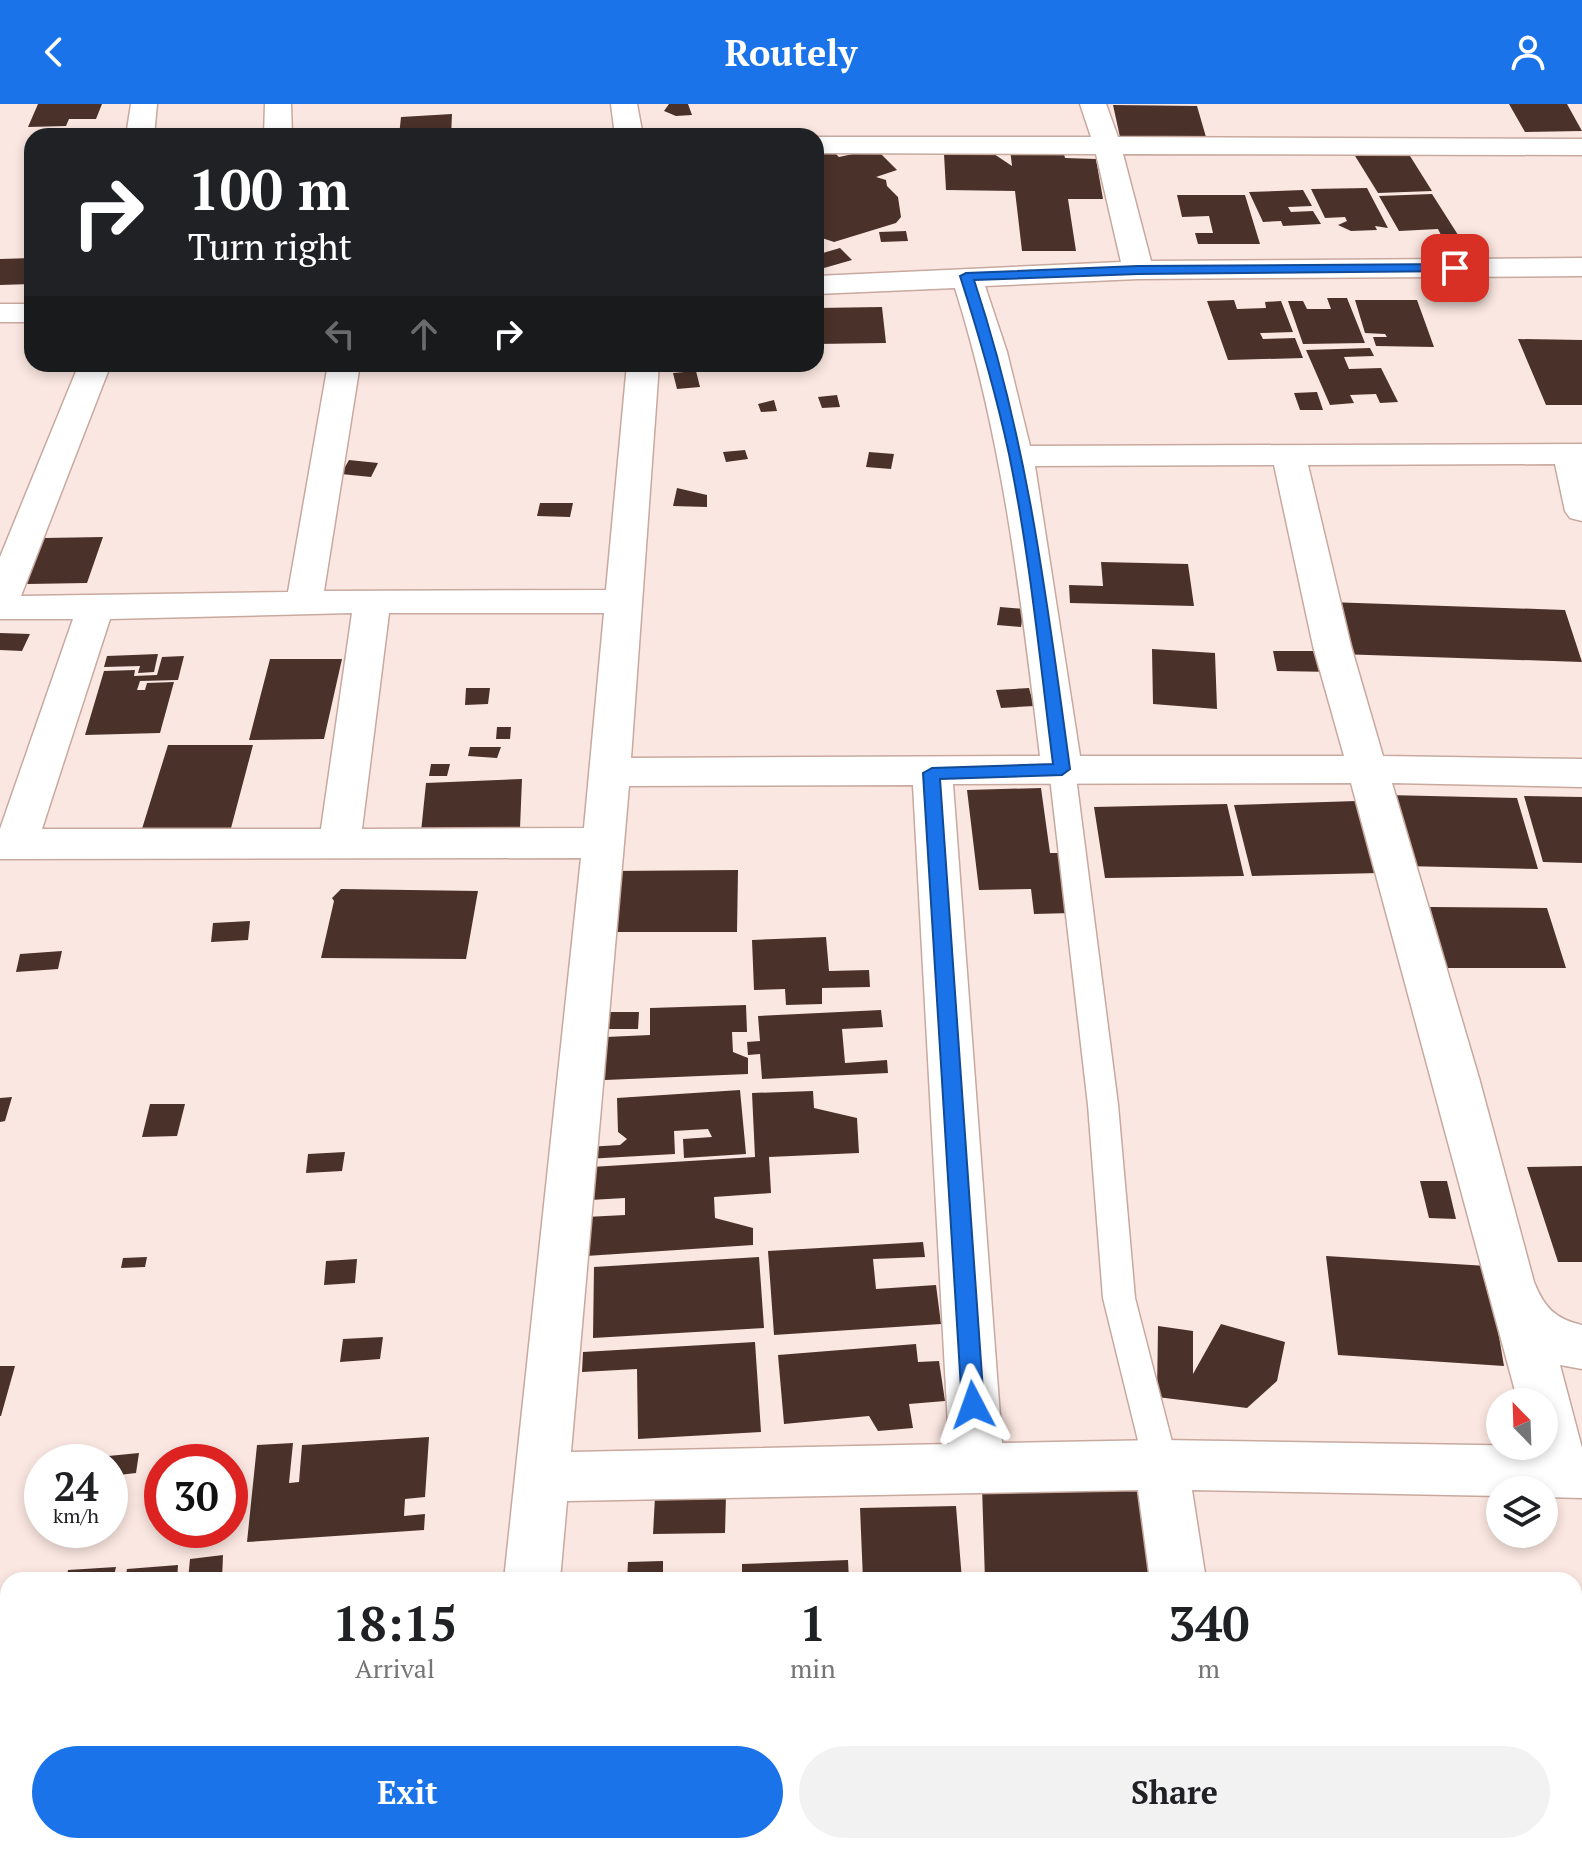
<!DOCTYPE html>
<style>
body{margin:0;font-family:"PT Serif",serif;background:#f2f2f2;color:#202124;height:100vh;display:flex;flex-direction:column;font-size:30px;white-space:nowrap}
*{box-sizing:border-box;margin:0}
p{font-size:26px;color:#757577}
.icon{flex:none;width:44px;height:44px;fill:none;stroke:currentColor;stroke-width:2;stroke-linecap:round;stroke-linejoin:round}
.map{position:relative;flex:1;overflow:hidden}
.drawer{position:absolute;left:0px;top:1468px;width:1582px;height:282px;display:flex;flex-direction:column;background:#fff;border-radius:24px 24px 0 0;box-shadow:0 4px 12px #0003}
.drawer>*{flex:none}
.hud{position:absolute;left:24px;top:24px;width:800px;height:244px;border-radius:24px;box-shadow:0 4px 12px #0003;background:#202124;color:#fff;overflow:hidden}
.needle{width:52px;rotate:337deg}
.controls{position:absolute;left:1486px;top:1284px;display:grid;gap:16px}
.controls a{display:grid;place-items:center;width:72px;height:72px;border-radius:50%;background:#fff;box-shadow:0 4px 12px #0003;font-size:40px}
.speed{position:absolute;left:24px;top:1340px;display:flex;gap:16px;font-size:40px;font-weight:700;text-align:center}
.speed>*{display:grid;place-content:center;width:104px;height:104px;border-radius:50%;background:#fff;box-shadow:0 4px 12px #0003;line-height:1}
.speed small{font-size:20px;font-weight:400}
.speed .limit{border:12px solid #d22;background:#fff;color:#111}
.pin{position:absolute;display:grid;place-items:center;width:68px;height:68px;color:#fff;margin:-34px;border-radius:16px;box-shadow:0 4px 12px #0006}
.me{position:absolute;width:88px;margin:-44px;rotate:356deg;stroke-linejoin:round;filter:drop-shadow(0 0 6px #0008)}
.turn{display:flex;align-items:center;gap:28px;height:168px;padding:0 32px;font-size:36px}
.turn .icon{width:104px;height:104px;stroke-width:2.5}
.turn b{display:block;font-size:56px;line-height:68px}
.lanes{display:flex;align-items:center;height:76px;padding:0 32px;background:#0003;justify-content:center;gap:40px;direction:ltr}
.lanes .off{opacity:.35}
.eta{display:flex;justify-content:space-evenly;align-items:center;height:136px;text-align:center}
.eta b{font-size:48px;font-weight:600;line-height:56px}
.primary-button{display:flex;gap:16px;margin-top:auto;padding:16px 32px}
.primary-button a{flex:1;height:92px;border-radius:48px;background:#1a73e8;color:#fff;font-size:32px;font-weight:600;line-height:92px;text-align:center}
.primary-button a+a{background:#f2f2f2;color:#202124}
header{display:flex;justify-content:space-between;align-items:center;height:104px;padding:0 32px;background:#1a73e8;color:#fff;font-size:36px;font-weight:600}
.map>svg:first-child{display:block}
</style>
<header><svg class="icon" aria-label="back" viewBox="0 0 24 24"><path d="M15 5l-7 7 7 7"/></svg>Routely<svg class="icon" aria-label="person" viewBox="0 0 24 24"><circle cx="12" cy="8" r="4"/><path d="M4 21q1-7 8-7t8 7"/></svg></header>
<div class="map">
<svg width="1582" height="1749" viewBox="0 0 1582 1749">
<rect width="100%" height="100%" fill="#fbe7e1"/>
<!-- building -->
<path fill="#4a322a" d="M38 0H102L96 15H69L66 22 28 23Z
M669 0H688L692 11 676 12 664 7Z
M1509 0H1567L1582 27 1525 28Z
M1113 1 1197 2 1206 33H1120Z
M452 10 451 32H399L401 13Z
M985 44 1012 62 1010 45 1063 46 1065 54 1096 55 1103 95H1068L1076 147H1022L1015 87 946 86 944 50Z
M1405 44 1432 87 1378 89 1352 47Z
M876 45 897 66 876 73 886 76 887 82 898 93 901 113 896 119 834 138 816 132V50L834 48 839 53Z
M1367 84 1388 124 1375 122 1377 126 1351 127 1338 121 1347 117 1345 113 1325 114 1311 85Z
M1303 86 1312 102 1288 103 1291 108 1313 107 1321 120 1283 122 1281 117 1263 118 1249 88Z
M1432 90 1460 134 1443 135 1438 125 1399 127 1379 92Z
M1177 91H1245L1260 140H1198L1195 129H1213L1209 112 1182 113Z
M906 127 908 137 881 138 879 128Z
M840 144 852 156 824 164 816 157V151Z
M32 154V180L0 181V155Z
M1327 194H1347L1365 239 1303 240 1288 197H1303L1307 205H1331Z
M1234 196 1237 205 1266 204 1265 198 1281 197 1293 228 1260 229 1263 235 1295 234 1303 254 1228 256 1207 197Z
M1355 196H1417L1434 243 1376 242 1373 233H1387L1385 230 1365 229Z
M882 203 886 239 816 240V204Z
M1518 235 1582 236V301H1546Z
M1370 244 1374 252 1344 253 1349 265 1381 264 1398 298 1380 299 1376 290 1350 291 1354 299 1330 301 1306 246Z
M696 267 700 283 677 285 673 269Z
M1317 288 1323 306H1300L1294 289Z
M837 291 840 303 822 304 818 293Z
M774 296 777 307 761 308 758 300Z
M745 346 748 355 726 358 723 348Z
M869 348 894 350 891 365 866 363Z
M349 356 378 359 371 373 341 370Z
M677 384 707 391V403L673 402Z
M540 399H573L570 413 537 412Z
M103 433 87 479 27 480 44 434Z
M1101 458 1188 460 1194 502 1070 499 1069 481 1103 482Z
M1328 498 1565 506 1582 558 1338 550Z
M1000 503 1024 505 1021 523 997 521Z
M0 529 30 530 22 547 0 546Z
M1152 545 1215 549 1217 605 1153 600Z
M1273 547H1330L1335 568 1277 567Z
M158 550 154 568 138 569 140 562 104 563 107 552Z
M184 552 178 576 140 577 137 586H145L147 579 174 578 160 629 85 631 104 567 135 566 134 572 157 571 162 553Z
M270 555H342L324 635 249 636Z
M466 584H490L488 600 465 601Z
M1029 584 1034 602 1001 604 996 586Z
M497 623H511L510 635H496Z
M168 641H253L230 728H141Z
M470 643H501L497 654 468 652Z
M431 660H450L447 672H429Z
M522 675 520 724 421 728 426 679Z
M1041 684 1050 749H1062L1072 809 1034 810 1031 785 979 786 967 686Z
M1386 691 1517 694 1538 765 1403 762Z
M1524 692 1582 693V759L1543 758Z
M1357 697 1380 769 1252 772 1234 701Z
M1227 700 1244 772 1105 774 1094 703Z
M738 766 737 828H606L611 767Z
M341 785 478 787 466 855 321 854 334 797 332 794Z
M1430 803 1547 804 1566 864H1447Z
M250 817 248 836 211 838 213 819Z
M826 833 829 867 869 866 870 883 822 884V900L786 901 785 885 754 886 752 836Z
M62 847 58 865 16 868 20 850Z
M746 901 747 928H732L733 948 748 954V970L605 976 606 933 650 931V904Z
M881 906 883 923 842 925 845 959 887 956 888 969 762 975 760 950 748 951 747 938 760 937 758 912Z
M602 908H639L638 925H600Z
M740 986 746 1050 684 1054 683 1035 712 1033 708 1025 674 1027 675 1050 586 1055 587 1043 620 1041 627 1035 618 1028 617 994Z
M813 987 814 1004 857 1014 859 1049 769 1053 771 1089 714 1093 715 1114 753 1124V1141L586 1152V1113L625 1111V1094L590 1096 591 1063 755 1053 752 989Z
M12 993 5 1017 0 1018V994Z
M150 1000H185L177 1032 142 1033Z
M345 1048 342 1067 306 1069 308 1050Z
M1582 1062V1158H1558L1527 1063Z
M1420 1077H1447L1456 1115 1429 1114Z
M923 1138 925 1153 873 1155 876 1185 936 1181 941 1220 774 1231 768 1147Z
M1326 1152 1487 1162 1504 1262 1338 1251Z
M147 1153 145 1163 121 1164 123 1154Z
M759 1153 764 1224 593 1234 594 1163Z
M357 1155 355 1179 324 1181 326 1157Z
M1221 1220 1285 1238 1277 1277 1247 1304 1157 1293 1158 1222 1193 1227V1270Z
M383 1233 380 1255 340 1258 343 1235Z
M755 1238 761 1328 638 1335 637 1265 582 1268 583 1248Z
M916 1240 918 1258 939 1257 945 1297 909 1300 913 1324 878 1327 869 1312 784 1320 778 1251Z
M0 1262H15L1 1312H0Z
M429 1333 425 1393 405 1395 404 1412 425 1410 424 1426 247 1438 257 1341 293 1339 289 1379 299 1378 302 1341Z
M139 1349 136 1369 110 1372V1358H97L98 1353Z
M982 1383 1154 1386 1163 1476H985Z
M726 1391 725 1429 653 1430 655 1393Z
M956 1402 962 1476H863L860 1404Z
M223 1451 222 1476H188L190 1455Z
M848 1456 849 1476H742V1460Z
M663 1457V1476H627L628 1458Z
M178 1461 177 1476H125L127 1465Z
M116 1463 113 1476H66L68 1466Z
M1574 1672H1582V1749H1510L1509 1742H1574Z
M594 1742H736V1749H594Z
M750 1742H871V1746L751 1747Z
M878 1742H1002V1749L878 1748Z"/>
<g fill="none" stroke-linecap="round" stroke-linejoin="round">
<defs>
<path id="lane" d="M1062 656 1071 659 1075 665 1118 1001 1135 1194 1178 1361 1173 1372 1161 1377 1149 1372 1144 1361 1103 1194 1088 1001 1049 665 1053 659Z"/>
<path id="street" d="M131 0H157L154 32H126Z
M265 0H291L292 32H264Z
M611 0H637L643 32H615Z
M1080 0H1106L1118 33 1582 35V51L1123 50 1151 157 1582 154V172L1138 175 985 182 1007 248 1030 342 1582 340V417L1570 414 1565 407 1555 360 1308 361 1351 542 1383 652 1582 655V683L1392 679 1479 974 1534 1178C1544 1203 1555 1215 1582 1221V1265L1560 1261 1582 1344V1394L1544 1393V1386H1500V1392L1192 1386 1206 1476H1150L1138 1386 567 1397 560 1476H504L581 754 0 755V725L73 515H0V453L79 260H111L21 492 288 488 328 260H360L324 487 606 486 627 260H659L631 654 1040 652C1021 494 1003 336 955 184L816 190V172L1121 158 1096 50 816 49V33H1091ZM1274 361 1313 542 1344 652H1080L1035 362ZM352 509 321 725H42L110 515ZM389 509H604L584 724 362 725ZM1351 679 1518 1298H1544V1342L1161 1336 1002 1339 953 680ZM913 681 949 1340 571 1348 629 682Z
M0 200H32V218H0Z
M0 1622H8V1682H0Z
M476 1742H536V1749H474Z
M1178 1742H1238L1240 1749H1178Z"/>
</defs>
<!-- lane casing -->
<use href="#lane" stroke="#c7a99f" stroke-width="3"/>
<!-- street casing -->
<use href="#street" stroke="#c7a99f" stroke-width="3"/>
<!-- lane -->
<use href="#lane" fill="#fff" fill-rule="evenodd"/>
<!-- street -->
<use href="#street" fill="#fff" fill-rule="evenodd"/>
</g>
<!-- route -->
<path fill="#1a73e8" stroke="#114b97" stroke-width="2" d="M1455 160 1459 161V167L1138 170 974 176C1028 338 1047 497 1070 665L1062 671 940 675 984 1301 981 1308 973 1311 966 1308 962 1301 923 669 932 664 1053 660C1040 557 1030 452 1009 350 996 290 979 231 960 172L966 169 1138 162Z"/>
</svg>
<div class="controls">
<a><svg class="needle" viewBox="-14 -14 28 28"><path d="M0-13l5 13h-10z" fill="#e53935"/><path d="M0 13l5-13h-10z" fill="#757577"/></svg></a>
<a><svg class="icon" aria-label="layers" viewBox="0 0 24 24"><path d="M12 4l9 5-9 5-9-5zM3 14l9 5 9-5"/></svg></a>
</div>
<div class="speed"><div>24<small>km/h</small></div><div class="limit">30</div></div>
<div class="pin" style="left:1455px;top:164px;background:#d93025"><svg class="icon" aria-label="arrive" viewBox="0 0 24 24"><path d="M6 21V4h12l-3 4 3 4H6"/></svg></div>
<svg class="me" style="left:973px;top:1301px" viewBox="-20 -20 40 40"><path d="M0-17L14 15 0 8-14 15z" fill="#1a73e8" stroke="#fff" stroke-width="4"/></svg>
<div class="hud">
<div class="turn"><svg class="icon" aria-label="right" viewBox="0 0 24 24"><path d="M7 20v-9h11M14 6l5 5-5 5"/></svg><div><b>100 m</b>Turn right</div></div>
<div class="lanes"><svg class="icon off" aria-label="left" viewBox="0 0 24 24"><path d="M17 20v-9H6M10 6l-5 5 5 5"/></svg><svg class="icon off" aria-label="ahead" viewBox="0 0 24 24"><path d="M12 20V5M6 11l6-6 6 6"/></svg><svg class="icon" aria-label="right" viewBox="0 0 24 24"><path d="M7 20v-9h11M14 6l5 5-5 5"/></svg></div>
</div>
<section class="drawer">
<div class="eta">
<div><b>18:15</b><p>Arrival</p></div>
<div><b>1</b><p>min</p></div>
<div><b>340</b><p>m</p></div>
</div>
<div class="primary-button"><a>Exit</a><a>Share</a></div>
</section>
</div>
